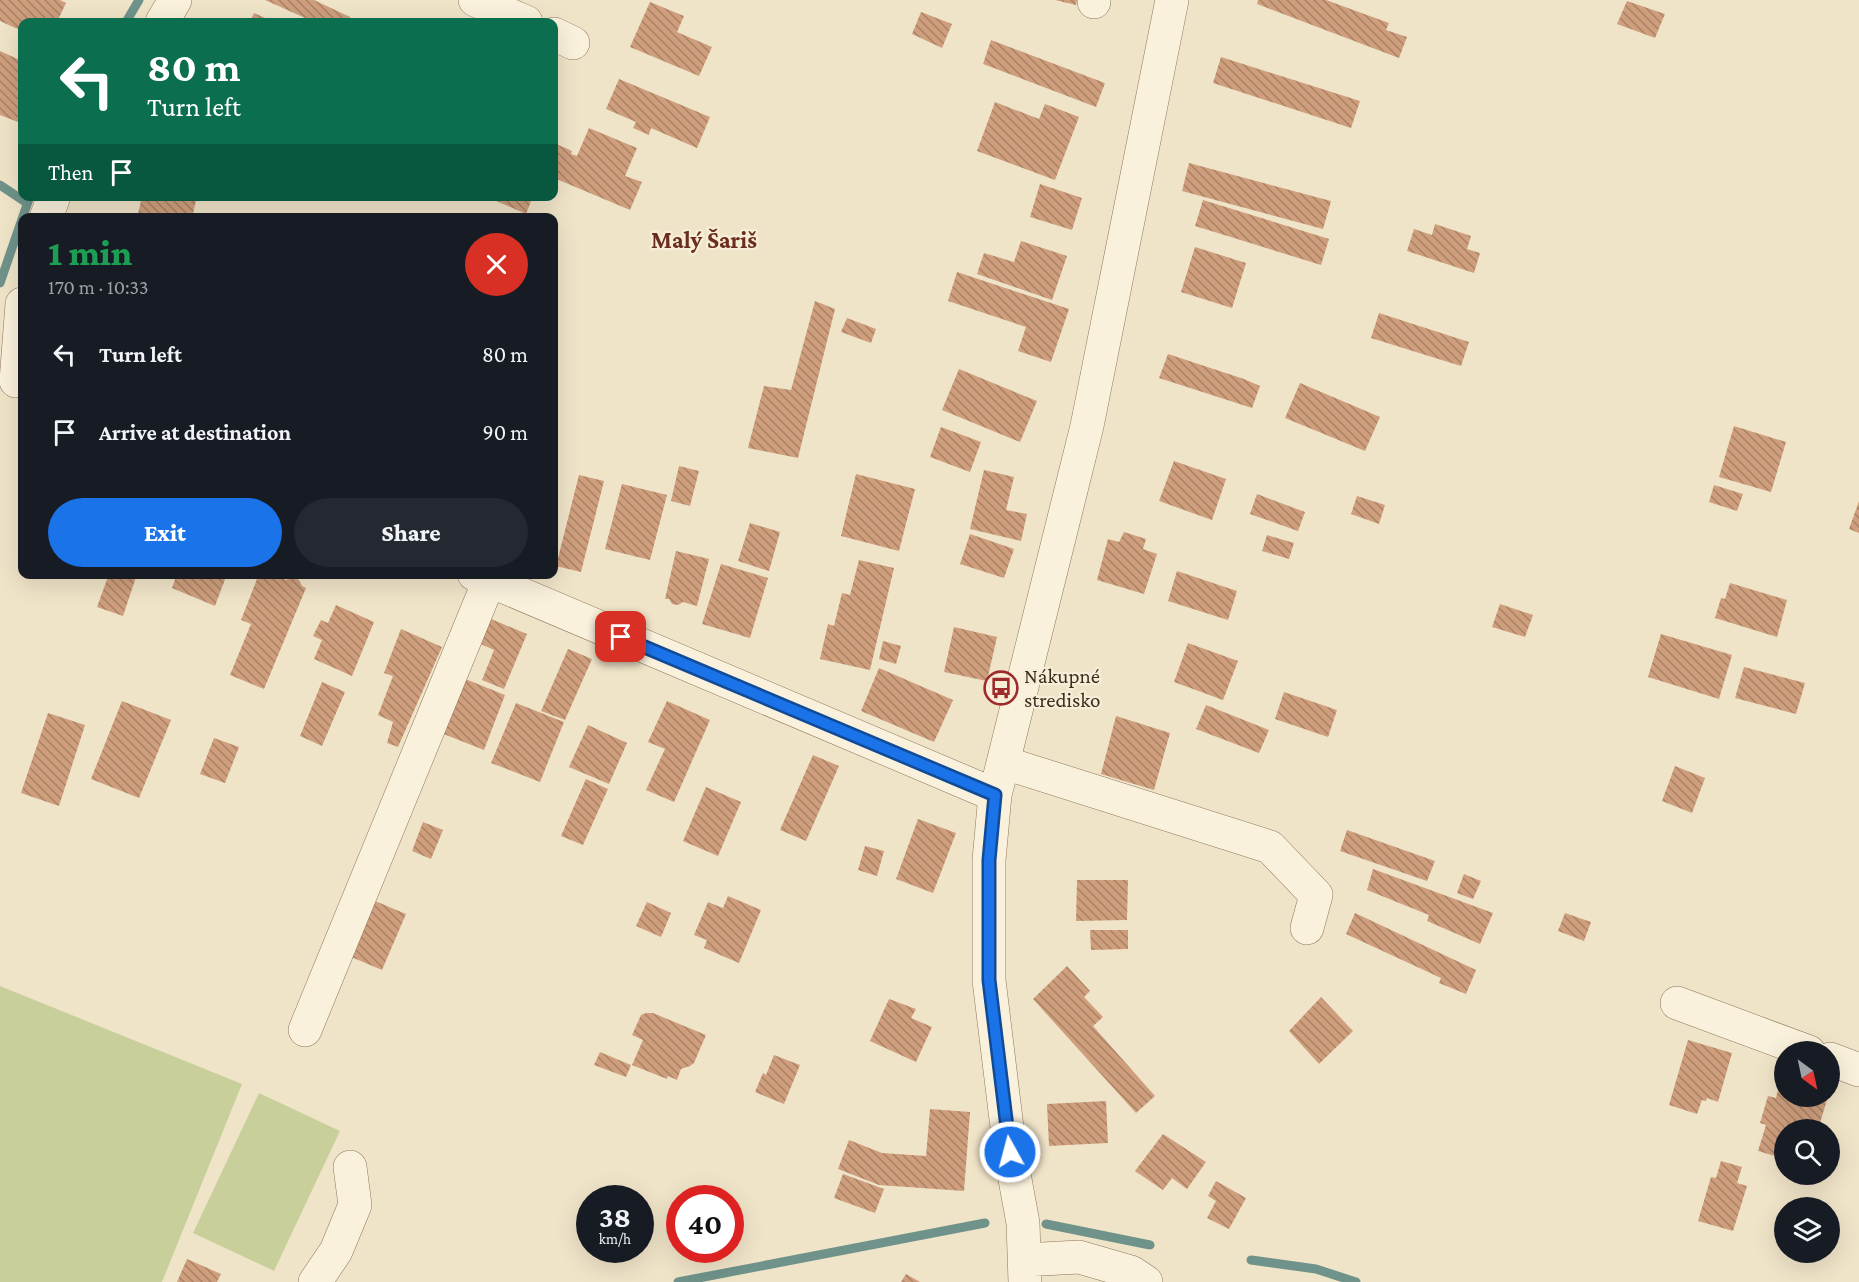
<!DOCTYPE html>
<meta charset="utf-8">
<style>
body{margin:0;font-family:"Crimson Pro",serif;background:#242831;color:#f1f3f6;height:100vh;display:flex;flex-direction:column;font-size:22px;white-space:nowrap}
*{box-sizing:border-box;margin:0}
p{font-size:20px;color:#9ea1a6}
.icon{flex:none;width:33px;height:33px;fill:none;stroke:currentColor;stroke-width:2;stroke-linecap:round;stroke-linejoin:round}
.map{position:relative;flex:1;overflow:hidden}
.side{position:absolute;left:18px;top:213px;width:540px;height:366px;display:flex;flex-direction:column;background:#171b24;border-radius:12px;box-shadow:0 6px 24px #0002}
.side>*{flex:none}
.hud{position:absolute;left:18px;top:18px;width:540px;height:183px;border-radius:12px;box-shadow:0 6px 24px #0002;background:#0b6e4f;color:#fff;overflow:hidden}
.needle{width:39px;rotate:147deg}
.buttons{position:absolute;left:1774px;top:1041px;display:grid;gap:12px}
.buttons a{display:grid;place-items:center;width:66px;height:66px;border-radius:50%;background:#171b24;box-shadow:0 6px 24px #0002;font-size:30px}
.speed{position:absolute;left:576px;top:1185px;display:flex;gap:12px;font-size:30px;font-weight:700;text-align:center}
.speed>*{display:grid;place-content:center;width:78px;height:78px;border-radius:50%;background:#171b24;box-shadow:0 6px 24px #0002;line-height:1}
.speed small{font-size:15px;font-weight:400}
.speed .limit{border:9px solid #d22;background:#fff;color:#111}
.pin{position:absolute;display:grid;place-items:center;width:51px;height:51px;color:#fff;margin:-26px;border-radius:12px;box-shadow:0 3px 9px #0006}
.me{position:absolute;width:66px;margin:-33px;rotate:353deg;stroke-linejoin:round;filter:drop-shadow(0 0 4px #0008)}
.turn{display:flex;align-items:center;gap:21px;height:126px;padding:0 30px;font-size:27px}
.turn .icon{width:78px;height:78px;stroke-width:2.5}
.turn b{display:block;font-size:42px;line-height:51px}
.then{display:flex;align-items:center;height:57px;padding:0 30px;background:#0003;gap:12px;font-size:22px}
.round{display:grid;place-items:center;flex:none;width:63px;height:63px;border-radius:32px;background:#242831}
.head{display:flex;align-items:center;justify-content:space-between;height:102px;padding:0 30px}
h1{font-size:36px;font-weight:800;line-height:45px;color:#1e9e55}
.button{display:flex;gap:12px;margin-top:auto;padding:12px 30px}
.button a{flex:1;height:69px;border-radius:36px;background:#1a73e8;color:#fff;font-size:24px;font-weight:800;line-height:69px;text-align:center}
.button a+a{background:#242831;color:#f1f3f6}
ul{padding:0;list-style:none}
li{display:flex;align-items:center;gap:18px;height:78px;padding:0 30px}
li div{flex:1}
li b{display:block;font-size:22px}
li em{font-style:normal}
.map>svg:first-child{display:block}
</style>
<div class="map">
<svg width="1859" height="1282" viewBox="0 0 1859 1282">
<defs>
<pattern id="building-back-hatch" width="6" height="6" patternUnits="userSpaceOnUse" patternTransform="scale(1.5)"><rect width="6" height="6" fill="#cf9f7d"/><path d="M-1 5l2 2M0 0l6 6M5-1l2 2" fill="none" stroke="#a98266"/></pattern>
</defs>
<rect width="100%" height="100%" fill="#f0e4c8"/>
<!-- green -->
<path fill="#c9cf9b" d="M0 986 242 1084 162 1282H0Z
M259 1093 340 1131 274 1271 193 1233Z"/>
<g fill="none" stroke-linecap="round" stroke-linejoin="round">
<!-- stream -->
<path stroke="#6f938a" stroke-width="9" d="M126 22 139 0
M0 185 27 203
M0 283 30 196
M1046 1224 1150 1245
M1251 1260 1316 1269 1356 1282
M678 1282 985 1223"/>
</g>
<!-- building -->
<path fill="url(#building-back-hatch)" d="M0 0H60L66 3 57 22H22V31L0 21Z
M265 0H314L350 17 348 22H314Z
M1055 0H1077L1076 5Z
M1258 0H1326L1389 23 1386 30 1407 37 1399 58 1257 4Z
M1627 1 1665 14 1655 38 1617 24Z
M650 2 684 16 677 32 712 47 699 76 630 47Z
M921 12 952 24 942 48 912 34Z
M254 13 274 22H250Z
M991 40 1105 83 1096 107 983 64Z
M0 51 22 61V111L18 122 0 115Z
M1221 57 1360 101 1351 128 1213 83Z
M619 79 710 117 697 148 651 128 649 135 633 128 636 122 606 109Z
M995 102 1039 119 1045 104 1079 117 1055 180 977 151Z
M589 128 637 148 625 176 642 182 630 210 554 178V143L572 151 571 154 577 156Z
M1189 163 1331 201 1323 229 1182 191Z
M1040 184 1082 198 1072 230 1030 217Z
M142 196H197L192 218H154L138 214Z
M485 196H533L526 214Z
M1203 200 1329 239 1321 265 1195 226Z
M1435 224 1471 236 1467 249 1480 253 1474 273 1407 251 1414 229 1432 235Z
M1021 241 1067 256 1052 300 977 274 984 253 1014 262Z
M1195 247 1246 263 1232 308 1181 292Z
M957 272 1069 309 1051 362 1018 351 1026 327 948 301Z
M815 301 835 309 798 458 748 448 764 386 791 390Z
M1379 313 1469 342 1461 366 1371 338Z
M847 318 876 329 871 343 841 332Z
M1168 354 1244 379 1260 386 1252 408 1159 378Z
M959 369 1037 401 1020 442 942 410Z
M1300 383 1380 417 1365 451 1285 418Z
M1734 426 1786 442 1771 492 1719 477Z
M941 427 981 442 970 472 930 457Z
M1174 461 1226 479 1212 520 1159 501Z
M679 466 699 471 690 506 671 501Z
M984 470 1014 477 1006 510 1027 514 1021 541 970 529Z
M856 474 915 489 899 551 841 536Z
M579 475 604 481 581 572 556 566Z
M622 484 667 495 650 560 605 549Z
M1714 485 1743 494 1737 511 1709 502Z
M1257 494 1305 512 1298 531 1250 514Z
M1357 496 1385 505 1379 524 1351 514Z
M1859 501V533L1849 529Z
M750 523 780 532 769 571 738 561Z
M1124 532 1146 539 1143 549 1157 554 1144 594 1097 580 1108 539 1119 542Z
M970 534 1014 549 1004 578 960 564Z
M1267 535 1294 543 1289 559 1262 551Z
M676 551 709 559 697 606 683 602 678 605 672 604 669 599H665Z
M859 560 894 568 870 670 820 659 828 624 834 626 842 593 850 595Z
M721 564 768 578 750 638 702 624Z
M1177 571 1237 591 1228 620 1168 601Z
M109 574H137L123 616 97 607Z
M177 574H227L215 606 172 588Z
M259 574H273L286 580 292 577 299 580 302 586 306 588 264 689 230 675 251 624 241 620Z
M1730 583 1787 600 1777 637 1715 618 1721 598 1725 599Z
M1500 604 1533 615 1525 637 1492 627Z
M336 605 374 622 352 676 314 659 322 640 313 636 321 620 328 623Z
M484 616 527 634 504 689 482 680 494 650 474 641Z
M954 627 997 637 987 681 944 672Z
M401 629 442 647 398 747 387 743 393 722 378 715 393 676 384 673Z
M1661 634 1732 655 1719 699 1648 677Z
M883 641 901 646 896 664 879 659Z
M1188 643 1238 661 1223 700 1174 682Z
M568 649 592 659 565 720 541 711Z
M1744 667 1805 683 1796 714 1735 698Z
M879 668 953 700 934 742 861 711Z
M463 678 505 695 484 750 441 733Z
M322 682 345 692 322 746 300 736Z
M1284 692 1337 710 1328 737 1275 719Z
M122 701 171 720 139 798 91 779Z
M667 701 710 720 674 802 646 790 665 749 648 742Z
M516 703 564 722 540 782 491 763Z
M1206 705 1269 730 1259 753 1196 729Z
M48 713 85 725 59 806 21 793Z
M1116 716 1170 733 1154 790 1101 774Z
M588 725 627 743 609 784 569 767Z
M214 738 239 747 225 783 200 774Z
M813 755 839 766 806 841 780 830Z
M1675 766 1705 778 1692 813 1662 801Z
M586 779 608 789 583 845 561 836Z
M706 787 741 802 718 856 683 841Z
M918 819 956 833 933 893 896 879Z
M423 822 443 830 431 859 412 851Z
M1347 830 1435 861 1427 881 1340 851Z
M865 846 884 851 877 876 858 870Z
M1373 869 1493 913 1480 944 1427 921 1429 915 1367 890Z
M1464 874 1481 881 1473 899 1457 893Z
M1077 880H1128L1127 920 1076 921Z
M728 896 761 910 739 963 704 948 707 940 694 935 708 902 723 908Z
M368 898 406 914 382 970 344 954Z
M647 902 671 913 661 937 636 926Z
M1355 913 1476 970 1466 994 1439 983 1441 978 1346 934Z
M1565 913 1591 922 1584 941 1558 931Z
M1090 930H1128V949L1091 950Z
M1067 966 1090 991 1084 997 1103 1017 1093 1026 1155 1096 1136 1113 1033 999Z
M1321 997 1353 1031 1319 1064 1289 1031Z
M889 999 916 1009 911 1018 932 1027 916 1062 870 1041Z
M646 1013H653L706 1035 694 1063 690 1066 681 1069 677 1080 668 1076 667 1079 632 1065 643 1040 632 1035 641 1015Z
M1688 1040 1732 1053 1718 1102 1707 1098 1706 1101 1702 1100 1697 1114 1669 1105Z
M600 1052 631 1065 626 1077 594 1065Z
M774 1055 800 1065 784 1104 755 1092 763 1073 766 1075Z
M1780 1082 1785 1083V1096H1828L1818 1130 1809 1127 1808 1130H1785V1159L1758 1151 1766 1125 1760 1123 1768 1096 1776 1098Z
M1106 1101 1108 1143 1049 1146 1047 1104Z
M930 1109 970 1112 964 1191 879 1185 838 1169 849 1140 882 1153 926 1156Z
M1163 1134 1206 1162 1187 1189 1172 1178 1163 1190 1135 1171Z
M1721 1161 1742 1167 1737 1183 1747 1186 1733 1231 1698 1221 1711 1177 1716 1178Z
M843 1174 884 1189 875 1213 834 1198Z
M1216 1181 1246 1198 1229 1229 1207 1218 1216 1201 1208 1196Z
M187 1259 221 1274 217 1282H177Z
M906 1274 920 1282H901Z"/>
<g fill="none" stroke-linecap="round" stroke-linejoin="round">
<defs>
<path id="minor" d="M475 0 526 22
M1094 2V0
M162 22 175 0
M554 34 573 43
M46 218 54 196
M16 381 22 304
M474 574 995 795
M1005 763 1270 847 1316 895 1307 928
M1677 1003 1809 1052
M305 1030 489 581
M1830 1059 1859 1070
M1024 1260 1079 1257 1131 1272 1146 1282
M315 1282 336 1251 355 1205 350 1167
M1025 1282 1023 1223 1010 1152 989 980V860L995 795 1087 426 1172 0"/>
</defs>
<!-- minor casing -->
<use href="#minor" stroke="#8d765c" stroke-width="34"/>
<!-- minor -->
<use href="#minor" stroke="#faf1dc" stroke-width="33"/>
</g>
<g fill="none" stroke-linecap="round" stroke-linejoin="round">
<defs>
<path id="route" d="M621 637 995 795 989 860V980L1010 1152"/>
</defs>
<!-- route casing -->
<use href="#route" stroke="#114b97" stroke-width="15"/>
<!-- route -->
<use href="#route" stroke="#1a73e8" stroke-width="10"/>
</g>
<!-- icons -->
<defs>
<symbol id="bus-ring" viewBox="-11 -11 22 22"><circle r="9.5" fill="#f7eed8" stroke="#9e2a2b" stroke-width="1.5"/><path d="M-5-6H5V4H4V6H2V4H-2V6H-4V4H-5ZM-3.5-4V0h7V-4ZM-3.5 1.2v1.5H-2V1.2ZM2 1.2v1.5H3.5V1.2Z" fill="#9e2a2b"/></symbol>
</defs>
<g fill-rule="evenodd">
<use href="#bus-ring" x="982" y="669" width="38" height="38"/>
</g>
<g text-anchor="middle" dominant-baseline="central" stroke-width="4.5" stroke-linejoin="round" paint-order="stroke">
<!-- poi labels -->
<g font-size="21" fill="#3d2e20" stroke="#f7eed8" text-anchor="start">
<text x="1024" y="676">Nákupné<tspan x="1024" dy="24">stredisko</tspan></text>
</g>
<!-- quarter labels -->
<g font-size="24" font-weight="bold" fill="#6b2e1e" stroke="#f7eed8">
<text x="704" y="239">Malý Šariš</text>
</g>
</g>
</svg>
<div class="buttons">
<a><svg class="needle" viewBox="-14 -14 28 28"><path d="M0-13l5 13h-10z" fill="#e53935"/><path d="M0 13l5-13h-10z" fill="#9ea1a6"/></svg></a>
<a><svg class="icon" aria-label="search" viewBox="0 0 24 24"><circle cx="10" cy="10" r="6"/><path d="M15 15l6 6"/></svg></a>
<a><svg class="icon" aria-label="layers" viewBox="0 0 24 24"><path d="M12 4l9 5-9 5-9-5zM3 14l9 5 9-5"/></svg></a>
</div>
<div class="speed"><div>38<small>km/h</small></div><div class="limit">40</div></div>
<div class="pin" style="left:621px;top:637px;background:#d93025"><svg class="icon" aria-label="arrive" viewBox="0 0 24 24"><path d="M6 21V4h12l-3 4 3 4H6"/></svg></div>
<svg class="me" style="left:1010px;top:1152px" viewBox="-20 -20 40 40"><circle r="17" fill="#1a73e8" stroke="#fff" stroke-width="3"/><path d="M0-11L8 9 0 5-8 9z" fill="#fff"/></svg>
<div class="hud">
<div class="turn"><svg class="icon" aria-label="left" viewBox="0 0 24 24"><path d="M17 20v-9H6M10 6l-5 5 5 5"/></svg><div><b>80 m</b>Turn left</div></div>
<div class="then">Then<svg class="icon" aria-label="arrive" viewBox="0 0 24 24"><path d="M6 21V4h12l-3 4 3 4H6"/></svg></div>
</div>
<section class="side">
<div class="head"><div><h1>1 min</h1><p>170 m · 10:33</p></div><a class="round" style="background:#d93025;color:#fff"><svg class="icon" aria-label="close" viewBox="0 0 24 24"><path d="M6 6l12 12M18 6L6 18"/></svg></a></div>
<ul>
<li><svg class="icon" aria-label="left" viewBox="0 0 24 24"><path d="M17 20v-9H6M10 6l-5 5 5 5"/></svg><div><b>Turn left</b></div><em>80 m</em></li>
<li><svg class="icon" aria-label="arrive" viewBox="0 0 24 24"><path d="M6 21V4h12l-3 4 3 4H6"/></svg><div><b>Arrive at destination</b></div><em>90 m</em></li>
</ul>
<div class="button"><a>Exit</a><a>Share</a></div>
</section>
</div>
